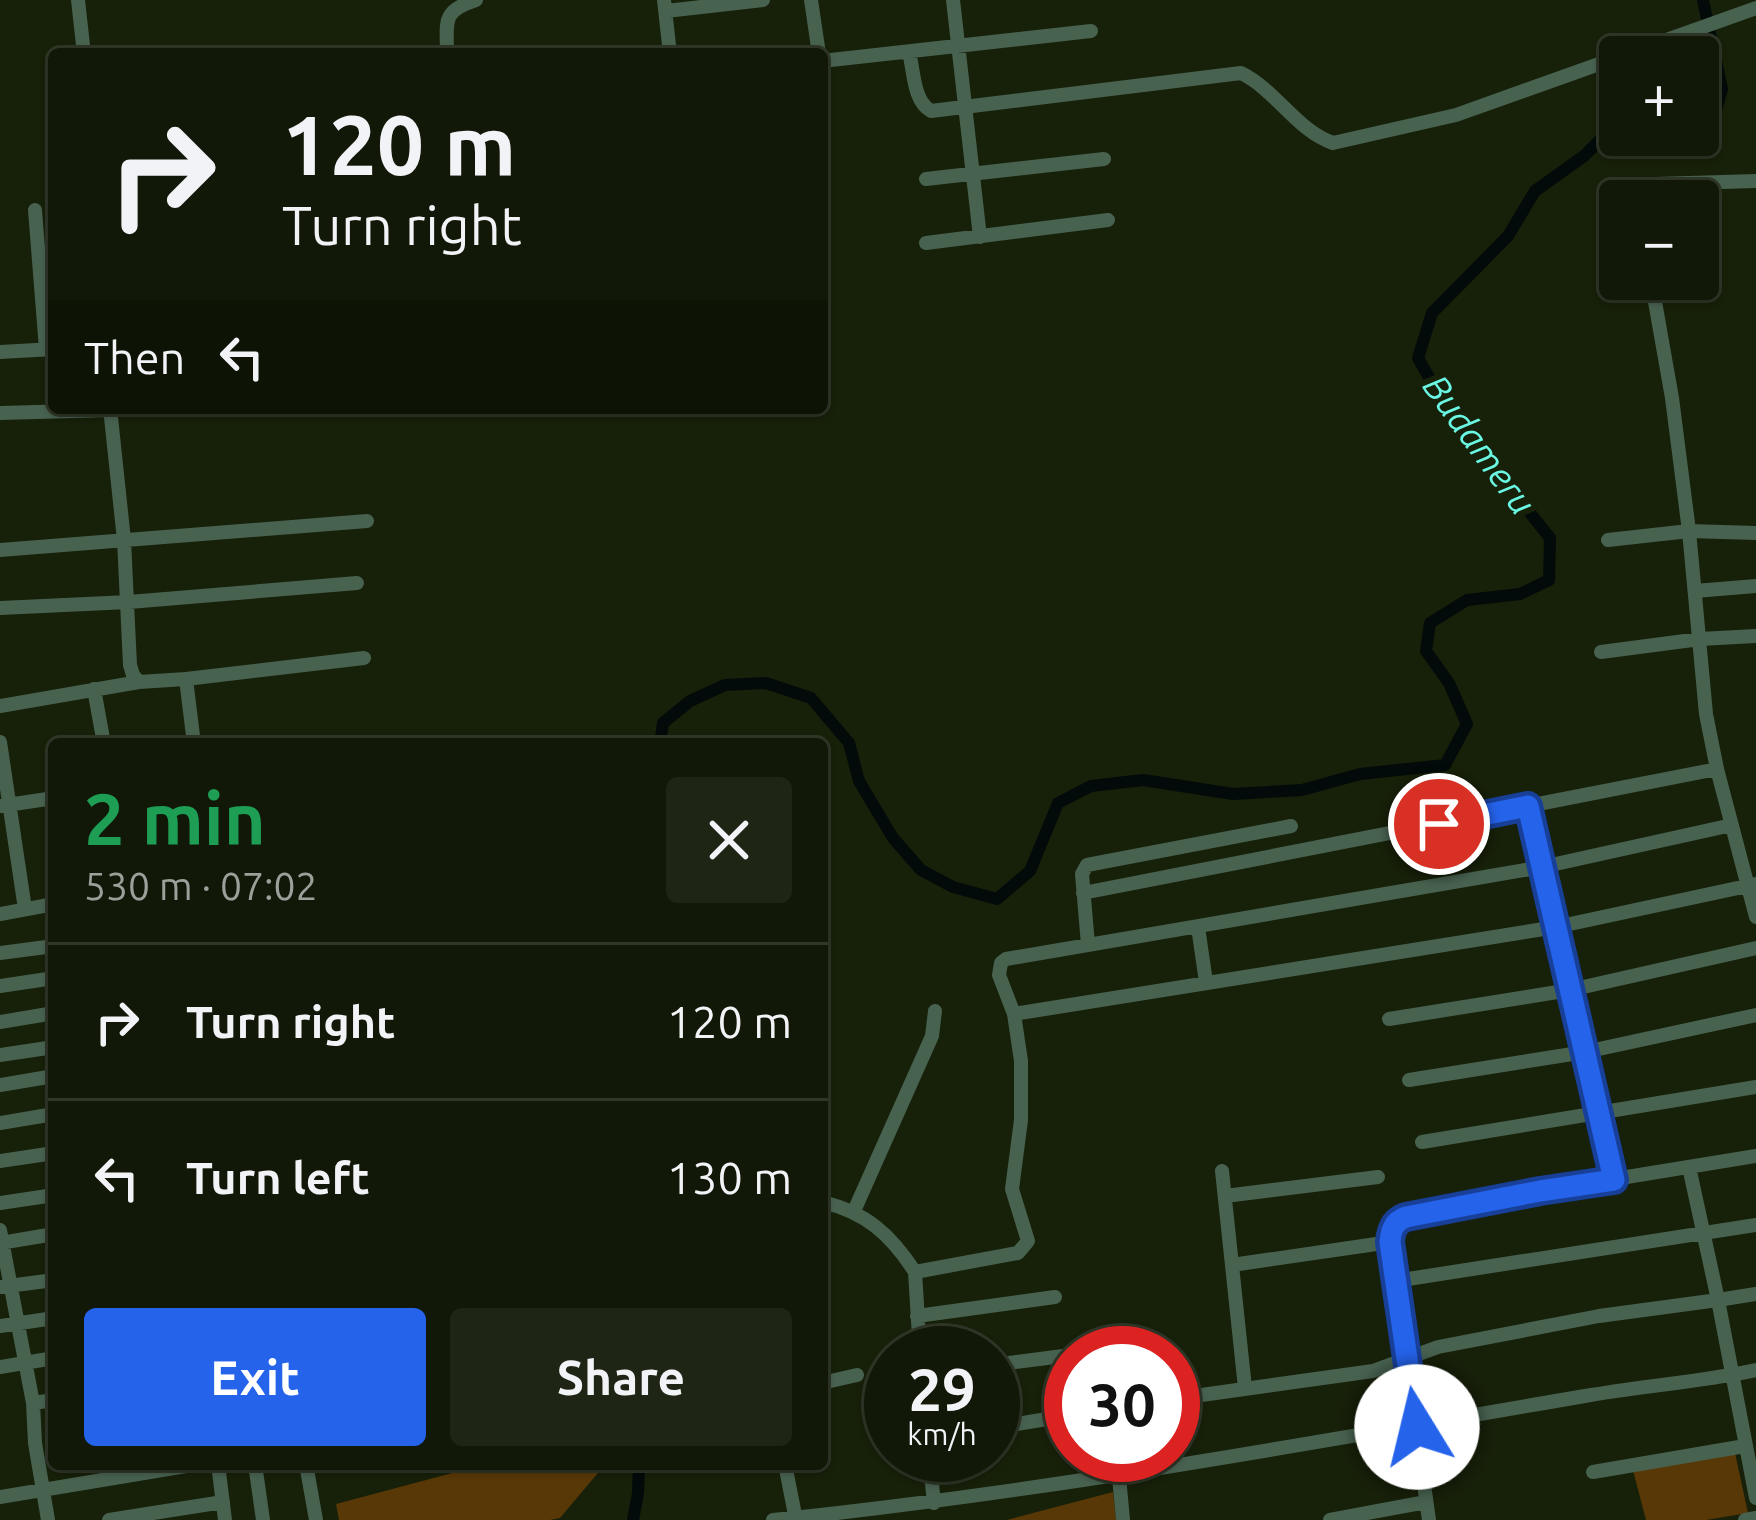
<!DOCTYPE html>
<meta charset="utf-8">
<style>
body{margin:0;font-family:Ubuntu,sans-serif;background:#1e2515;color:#f1f3f6;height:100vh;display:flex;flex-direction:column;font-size:45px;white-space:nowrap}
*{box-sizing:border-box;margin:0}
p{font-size:39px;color:#9ca09b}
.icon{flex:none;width:66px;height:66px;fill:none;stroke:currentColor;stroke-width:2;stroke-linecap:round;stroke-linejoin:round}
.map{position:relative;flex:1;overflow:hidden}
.side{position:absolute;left:48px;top:738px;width:780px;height:732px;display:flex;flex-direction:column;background:#111807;border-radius:12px;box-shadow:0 3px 9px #0004,0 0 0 3px #303728}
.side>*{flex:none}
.guide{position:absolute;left:48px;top:48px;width:780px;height:366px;border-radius:12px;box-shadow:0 3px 9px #0004,0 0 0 3px #303728;background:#111807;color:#f1f3f6;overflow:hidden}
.fabs{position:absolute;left:1599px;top:36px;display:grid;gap:24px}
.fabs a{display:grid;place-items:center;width:120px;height:120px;border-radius:12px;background:#111807;box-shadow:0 3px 9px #0004,0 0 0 3px #303728;font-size:60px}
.speed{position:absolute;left:864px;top:1326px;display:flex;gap:24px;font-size:60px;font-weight:700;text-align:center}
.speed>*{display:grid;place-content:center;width:156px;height:156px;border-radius:50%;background:#111807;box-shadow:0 3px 9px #0004,0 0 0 3px #303728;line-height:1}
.speed small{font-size:30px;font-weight:400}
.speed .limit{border:18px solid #d22;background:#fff;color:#111}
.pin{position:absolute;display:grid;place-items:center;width:102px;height:102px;color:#fff;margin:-51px;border:6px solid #fff;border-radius:50%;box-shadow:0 3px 12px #0007}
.me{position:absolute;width:132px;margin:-66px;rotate:351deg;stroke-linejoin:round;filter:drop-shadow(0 0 9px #0008)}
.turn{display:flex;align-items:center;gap:42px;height:252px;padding:0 36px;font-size:54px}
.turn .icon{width:156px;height:156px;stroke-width:2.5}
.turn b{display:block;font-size:84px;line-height:102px}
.then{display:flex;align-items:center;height:114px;padding:0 36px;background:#0003;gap:24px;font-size:45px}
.round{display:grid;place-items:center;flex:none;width:126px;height:126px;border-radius:12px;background:#1e2515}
.overview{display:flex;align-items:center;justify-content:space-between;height:204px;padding:0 36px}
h1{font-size:72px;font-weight:700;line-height:90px;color:#1e9e55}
.cta{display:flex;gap:24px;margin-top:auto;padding:24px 36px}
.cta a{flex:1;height:138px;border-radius:12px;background:#2563eb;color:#fff;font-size:48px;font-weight:700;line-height:138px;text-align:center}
.cta a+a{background:#1e2515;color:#f1f3f6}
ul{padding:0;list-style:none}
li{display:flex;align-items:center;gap:36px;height:156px;padding:0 36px;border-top:3px solid #303728}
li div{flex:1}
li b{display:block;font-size:45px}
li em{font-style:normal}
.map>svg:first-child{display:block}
</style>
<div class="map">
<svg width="1756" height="1520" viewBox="0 0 1756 1520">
<rect width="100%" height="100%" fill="#172009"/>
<!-- green -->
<path fill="#583807" d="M1735 1453 1748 1513 1706 1520H1646L1630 1459Z
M486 1464H603V1467L560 1518 550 1520H339L336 1504Z
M1113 1492 1116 1520H1007Z"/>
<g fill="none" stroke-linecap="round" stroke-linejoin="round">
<!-- canal -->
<path stroke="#020b09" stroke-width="12" d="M1671 135 1681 141 1709 136 1722 89 1703 0
M660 744 663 723 690 701 725 685 766 683 811 698 849 743 859 781 893 838 921 870 953 887 997 899 1030 871 1058 803 1091 786 1143 780 1233 794 1302 790 1360 774 1445 765 1467 724 1449 683 1426 651 1430 623 1467 600 1520 594 1549 580 1550 538 1446 407 1418 358 1432 313 1508 236 1535 191 1584 156 1612 128 1620 125
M633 1520 638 1493 639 1464"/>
<!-- minor -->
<path stroke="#486250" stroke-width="14" d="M78 0 84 54
M664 0 670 54
M811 0 819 54
M953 0 980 237
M666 11 763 0
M909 52C914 71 913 101 931 111L1241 73C1276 90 1297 131 1333 143L1456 115 1756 8
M447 54C447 22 441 11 476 0
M822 61 1091 31
M926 179 1104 159
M1636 201 1640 191 1655 184 1756 181
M35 210 46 349
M926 243 1108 220
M1651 279 1672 398 1689 531 1706 714 1717 769 1756 917
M0 352 54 349
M110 408 124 540 130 665 133 675 139 682
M0 413 110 410
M1608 540 1689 531 1756 533
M0 550 367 521
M1695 591 1756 586
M0 608 129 602 357 583
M1601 652 1700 639 1756 636
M186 679 194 744
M94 689 104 744
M0 706 139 682 186 679 364 658
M0 742 25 909
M0 806 54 798
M1528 806 1614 1180
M1083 893 1717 769
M0 914 54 904
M1198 927 1206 982
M1088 945 1082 874 1087 865 1291 826
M0 953 54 946
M0 986 54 978
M1014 1014 1556 927 1756 884
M1389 1019 1570 990 1756 948
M0 1022 54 1013
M0 1055 54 1047
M1409 1080 1585 1052 1756 1015
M0 1085 54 1076
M0 1123 54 1114
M1422 1142 1756 1087
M0 1161 54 1153
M1689 1167 1718 1300 1756 1294
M1222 1171 1245 1388
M1225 1196 1378 1177
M822 1202C866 1212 891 1235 915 1272
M0 1203 54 1195
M854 1211 932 1036 935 1011
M0 1230 33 1403 35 1443 48 1520
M0 1243 54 1234
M1232 1265 1390 1242
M1395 1281 1756 1225
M0 1287 54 1280
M822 1311H823
M917 1316 1055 1297
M0 1326 54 1318
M920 1353 915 1272 1018 1253 1028 1241 1012 1189 1021 1120V1061L1014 1014 999 975 1001 963 1006 959 1542 867 1732 825
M1082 1353 1088 1352
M993 1365 1071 1355
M0 1367 54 1358
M822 1383 857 1375
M1173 1399 1373 1371 1438 1347 1599 1316 1718 1300 1756 1498
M33 1403 54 1400
M993 1428 1071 1415
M929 1455 934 1503
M1117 1455 1123 1520
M218 1464 225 1520
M255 1464 263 1520
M306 1464 316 1520
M785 1464 796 1520
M1593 1472 1745 1446
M0 1497 198 1464
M109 1520 223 1502
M773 1520C1046 1492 1315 1442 1585 1396 1642 1386 1699 1382 1756 1370
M1330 1520 1426 1502
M1429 1520 1390 1242 1396 1223 1406 1217 1541 1191 1756 1156
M1745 1520 1756 1518"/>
</g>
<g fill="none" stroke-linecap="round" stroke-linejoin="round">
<defs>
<path id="route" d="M1417 1427 1390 1242C1391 1230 1394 1221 1406 1217L1540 1191 1614 1180 1528 806 1439 824"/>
</defs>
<!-- route casing -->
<use href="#route" stroke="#184099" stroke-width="30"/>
<!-- route -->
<use href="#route" stroke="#2563eb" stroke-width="21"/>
</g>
<g text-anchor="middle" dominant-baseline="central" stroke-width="12" stroke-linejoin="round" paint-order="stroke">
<!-- water labels -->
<g font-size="36" font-style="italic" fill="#6af7e3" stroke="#172009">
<text transform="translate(1480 444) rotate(54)">Budameru</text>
</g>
</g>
</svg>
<div class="fabs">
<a>+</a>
<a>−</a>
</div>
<div class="speed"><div>29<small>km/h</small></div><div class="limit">30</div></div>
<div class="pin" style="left:1439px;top:824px;background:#d93025"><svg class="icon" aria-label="arrive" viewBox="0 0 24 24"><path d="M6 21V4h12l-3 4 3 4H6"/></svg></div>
<svg class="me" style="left:1417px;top:1427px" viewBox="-20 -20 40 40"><circle r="19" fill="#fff"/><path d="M0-13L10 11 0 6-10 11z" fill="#2563eb"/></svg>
<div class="guide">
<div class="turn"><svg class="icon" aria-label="right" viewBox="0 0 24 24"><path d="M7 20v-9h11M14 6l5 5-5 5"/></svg><div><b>120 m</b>Turn right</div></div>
<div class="then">Then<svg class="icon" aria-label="left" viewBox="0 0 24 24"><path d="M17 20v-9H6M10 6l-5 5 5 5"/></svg></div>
</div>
<section class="side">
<div class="overview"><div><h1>2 min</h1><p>530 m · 07:02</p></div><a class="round"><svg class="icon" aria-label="close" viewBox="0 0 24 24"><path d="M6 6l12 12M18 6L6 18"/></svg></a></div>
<ul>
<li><svg class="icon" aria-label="right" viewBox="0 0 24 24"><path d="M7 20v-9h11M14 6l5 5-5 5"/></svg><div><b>Turn right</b></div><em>120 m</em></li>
<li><svg class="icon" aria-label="left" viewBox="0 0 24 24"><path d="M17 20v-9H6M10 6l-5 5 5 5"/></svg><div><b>Turn left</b></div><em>130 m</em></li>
</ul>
<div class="cta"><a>Exit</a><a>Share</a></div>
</section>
</div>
